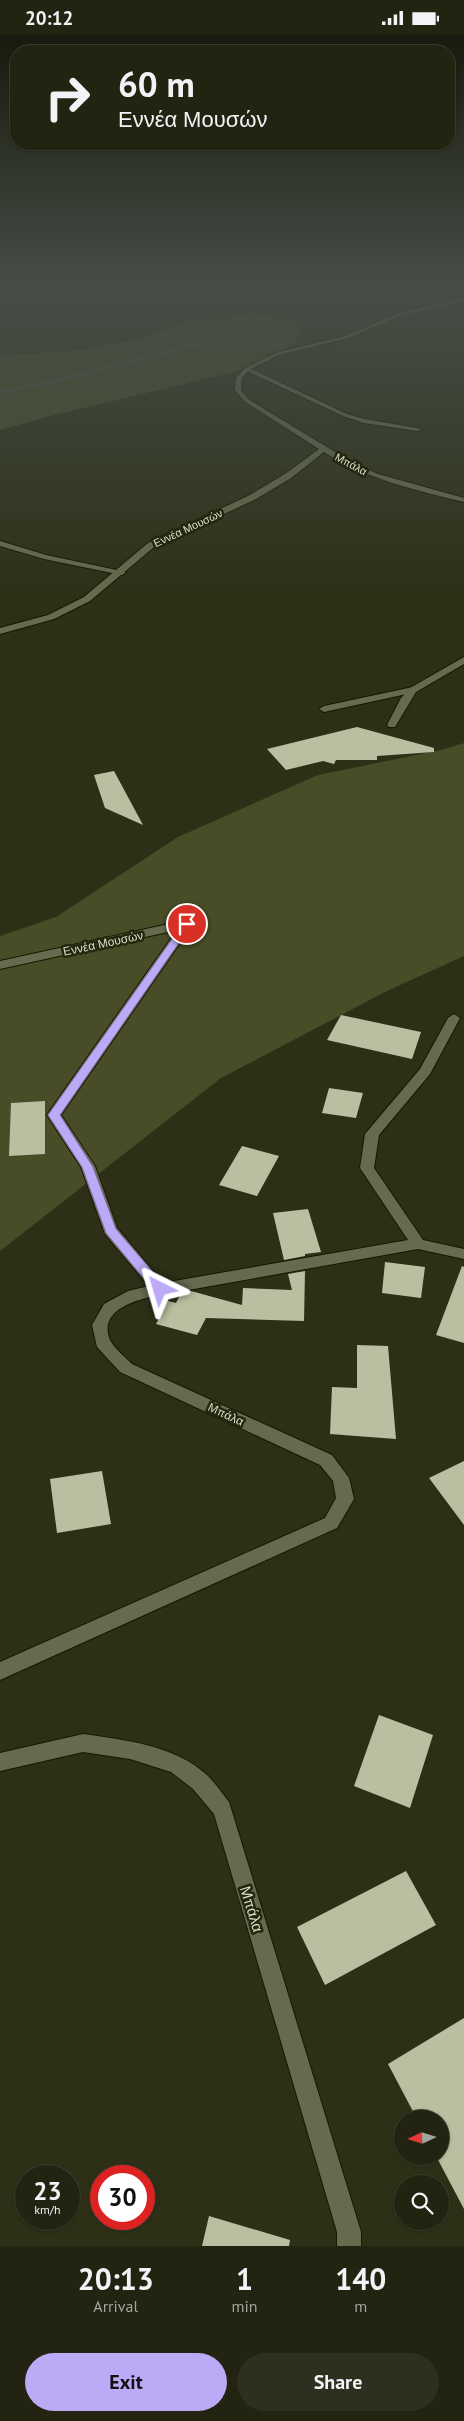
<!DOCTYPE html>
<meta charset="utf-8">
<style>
body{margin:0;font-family:"PT Sans",sans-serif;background:#2e301f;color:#f1f3f6;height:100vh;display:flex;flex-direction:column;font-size:19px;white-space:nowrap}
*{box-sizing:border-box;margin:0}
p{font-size:16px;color:#a2a49f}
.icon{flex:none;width:28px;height:28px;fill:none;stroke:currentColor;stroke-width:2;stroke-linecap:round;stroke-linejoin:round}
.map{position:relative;height:2211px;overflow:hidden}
.side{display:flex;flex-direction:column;background:#222411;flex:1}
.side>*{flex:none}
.hud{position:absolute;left:10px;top:10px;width:445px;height:105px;border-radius:20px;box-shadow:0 1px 4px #0004,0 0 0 1px #3f4131;background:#222411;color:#f1f3f6;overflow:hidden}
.needle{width:32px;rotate:266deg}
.controls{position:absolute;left:394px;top:2075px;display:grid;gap:10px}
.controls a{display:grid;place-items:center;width:55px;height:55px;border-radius:50%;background:#222411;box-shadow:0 1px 4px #0004,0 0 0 1px #3f4131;font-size:25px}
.speed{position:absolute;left:15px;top:2130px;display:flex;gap:10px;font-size:25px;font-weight:700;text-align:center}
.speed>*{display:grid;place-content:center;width:65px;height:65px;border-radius:50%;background:#222411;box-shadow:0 1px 4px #0004,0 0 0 1px #3f4131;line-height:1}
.speed small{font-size:12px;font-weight:400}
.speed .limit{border:8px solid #d22;background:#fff;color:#111}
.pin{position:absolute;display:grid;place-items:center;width:42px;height:42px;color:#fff;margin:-21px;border:2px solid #fff;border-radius:50%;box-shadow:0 1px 5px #0007}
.me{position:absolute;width:55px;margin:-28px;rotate:320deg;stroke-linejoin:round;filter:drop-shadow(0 0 4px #0008)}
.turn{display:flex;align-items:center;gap:18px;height:105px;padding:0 25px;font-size:22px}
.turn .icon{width:65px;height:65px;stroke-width:2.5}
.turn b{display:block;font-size:35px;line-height:42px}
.eta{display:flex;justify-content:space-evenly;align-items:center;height:85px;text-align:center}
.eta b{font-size:30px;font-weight:700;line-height:35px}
.cta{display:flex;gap:10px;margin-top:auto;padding:10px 25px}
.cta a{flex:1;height:58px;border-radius:30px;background:#bcaaf6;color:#111;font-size:20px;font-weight:700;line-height:58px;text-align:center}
.cta a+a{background:#2e301f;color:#f1f3f6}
.status{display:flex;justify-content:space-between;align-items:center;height:35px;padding:0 25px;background:#222411;direction:ltr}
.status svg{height:14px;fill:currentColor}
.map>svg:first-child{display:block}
</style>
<div class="status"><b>20:12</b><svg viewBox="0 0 49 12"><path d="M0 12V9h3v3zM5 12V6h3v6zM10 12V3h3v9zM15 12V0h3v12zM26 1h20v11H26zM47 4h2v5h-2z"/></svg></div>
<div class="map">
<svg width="464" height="2211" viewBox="0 0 464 2211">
<rect width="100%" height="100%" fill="#2d3017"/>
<!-- green -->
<path fill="#484c27" d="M256 280 295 285 300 296 295 308 263 328 226 339 54 380 0 395V321L81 315 139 304 192 285Z
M464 708V921L387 956 221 1043 0 1216V901L56 882 178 802 318 740 441 715Z"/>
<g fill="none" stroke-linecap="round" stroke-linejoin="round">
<!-- stream -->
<path stroke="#4f513f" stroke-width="4.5" d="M0 357 51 347 239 298"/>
</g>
<!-- building -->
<path fill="#bbbfa1" d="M357 692 434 713V717L377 721V725H336L334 729 323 726 286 735 267 714Z
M114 736 143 790 105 773 94 740Z
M341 980 421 997 412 1024 327 1005Z
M329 1053 363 1058 356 1083 322 1078Z
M45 1066V1119L9 1121 11 1068Z
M242 1111 279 1121 257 1161 219 1150Z
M308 1174 321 1217 305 1219V1221L284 1225 273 1178Z
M385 1227 425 1232 421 1263 382 1258Z
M462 1231 464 1232V1308L436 1300Z
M305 1236 304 1286 206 1283 197 1300 156 1289 168 1266 176 1268 181 1258 191 1256 242 1270 243 1253 292 1255 288 1239Z
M357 1310 388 1311 396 1404 330 1399 332 1352 357 1353Z
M464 1426V1490L429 1443Z
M102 1436 111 1489 57 1498 50 1444Z
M379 1680 433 1700 410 1773 354 1751Z
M406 1836 436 1890 325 1950 297 1892Z
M464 1983V2174L436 2121H440V2084H417L388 2029Z
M209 2181 290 2205 289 2211H202Z"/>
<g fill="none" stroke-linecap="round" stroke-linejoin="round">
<defs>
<path id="service" d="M245 333H249L347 379 365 384 422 394 418 396 364 388 343 381 245 335Z
M0 506 46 520 126 537 122 540 44 524 0 511Z
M413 652 418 655 416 657 324 677 319 674 324 671Z"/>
<path id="minor" d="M270 250H327L300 254Z
M403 250H464V253L430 255Z
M464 262V266L400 281 349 303 279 320 249 335 242 343 241 355 248 364 353 428 378 439 464 463V467C415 455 367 444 324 417L291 443 256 464 154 512 90 566 54 584 0 599V593L48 580 84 562 148 508 250 460 285 439 319 414 244 366 235 355 236 343 245 333 275 318 345 301 396 279Z
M464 622V629L416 657 395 692H389L387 690 401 663 410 653Z
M187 885 193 889 61 1080 95 1131 117 1193 163 1248 408 1205 360 1133 365 1099 420 1034 448 983 454 979 460 983 430 1039 379 1100 374 1133 423 1205 464 1214V1224L418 1214 160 1260C139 1264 97 1274 110 1305 114 1313 125 1322 132 1329L332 1420 349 1443 354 1464 337 1493 0 1645V1627L325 1483 336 1463 333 1446 320 1430 120 1337 97 1312 92 1290 104 1269 128 1256 149 1251 105 1199 81 1132 47 1080 177 895 0 934V926Z
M83 1699C125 1705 174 1710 207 1740 215 1748 222 1758 229 1767L361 2197V2211H337V2197L214 1779 193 1754 171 1737 130 1724 83 1717 0 1736V1718Z"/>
</defs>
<!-- service casing -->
<use href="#service" stroke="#161801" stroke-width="2"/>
<!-- minor casing -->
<use href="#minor" stroke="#161801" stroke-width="2"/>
<!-- service -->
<use href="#service" fill="#666a4e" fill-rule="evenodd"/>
<!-- minor -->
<use href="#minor" fill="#666a4e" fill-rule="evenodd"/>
</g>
<!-- sky -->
<linearGradient id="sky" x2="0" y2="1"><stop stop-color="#191a0d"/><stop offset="0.45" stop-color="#464e47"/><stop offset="1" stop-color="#464e47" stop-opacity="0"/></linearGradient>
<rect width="464" height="559" fill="url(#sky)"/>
<!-- route -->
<path fill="#bcaaf6" stroke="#7a6ea0" d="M187 886 192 889 60 1080 93 1132 116 1194 164 1250 166 1254 164 1257H155L106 1198 82 1132 48 1080 184 887Z"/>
<g text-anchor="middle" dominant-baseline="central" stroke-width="5" stroke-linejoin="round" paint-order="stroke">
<!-- far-street labels -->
<g font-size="11" fill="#dcdfcf" stroke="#24260d">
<text transform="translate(351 429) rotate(28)">Μπάλα</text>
<text transform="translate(188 493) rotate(-25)">Εννέα Μουσών</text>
</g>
<!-- street labels -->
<g font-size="12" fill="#dcdfcf" stroke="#24260d">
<text transform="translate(103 908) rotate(-12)">Εννέα Μουσών</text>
<text transform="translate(226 1379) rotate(25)">Μπάλα</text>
</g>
<!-- near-street labels -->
<g font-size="15" fill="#dcdfcf" stroke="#24260d">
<text transform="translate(252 1874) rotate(73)">Μπάλα</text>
</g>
</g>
</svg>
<div class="controls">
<a><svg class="needle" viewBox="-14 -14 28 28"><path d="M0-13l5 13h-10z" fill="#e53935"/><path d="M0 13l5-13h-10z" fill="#a2a49f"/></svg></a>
<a><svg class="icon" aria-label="search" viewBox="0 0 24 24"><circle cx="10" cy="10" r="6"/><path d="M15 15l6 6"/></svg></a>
</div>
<div class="speed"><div>23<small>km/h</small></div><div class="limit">30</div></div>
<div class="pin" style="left:187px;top:889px;background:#d93025"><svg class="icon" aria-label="arrive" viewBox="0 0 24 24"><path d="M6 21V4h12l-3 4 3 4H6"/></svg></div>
<svg class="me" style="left:160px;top:1254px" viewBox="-20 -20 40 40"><path d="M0-17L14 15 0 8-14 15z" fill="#bcaaf6" stroke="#fff" stroke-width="4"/></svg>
<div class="hud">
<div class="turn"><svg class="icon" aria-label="right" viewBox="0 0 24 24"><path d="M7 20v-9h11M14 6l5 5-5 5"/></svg><div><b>60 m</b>Εννέα Μουσών</div></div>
</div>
</div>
<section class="side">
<div class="eta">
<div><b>20:13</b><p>Arrival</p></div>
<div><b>1</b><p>min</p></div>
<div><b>140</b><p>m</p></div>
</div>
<div class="cta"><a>Exit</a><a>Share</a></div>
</section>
